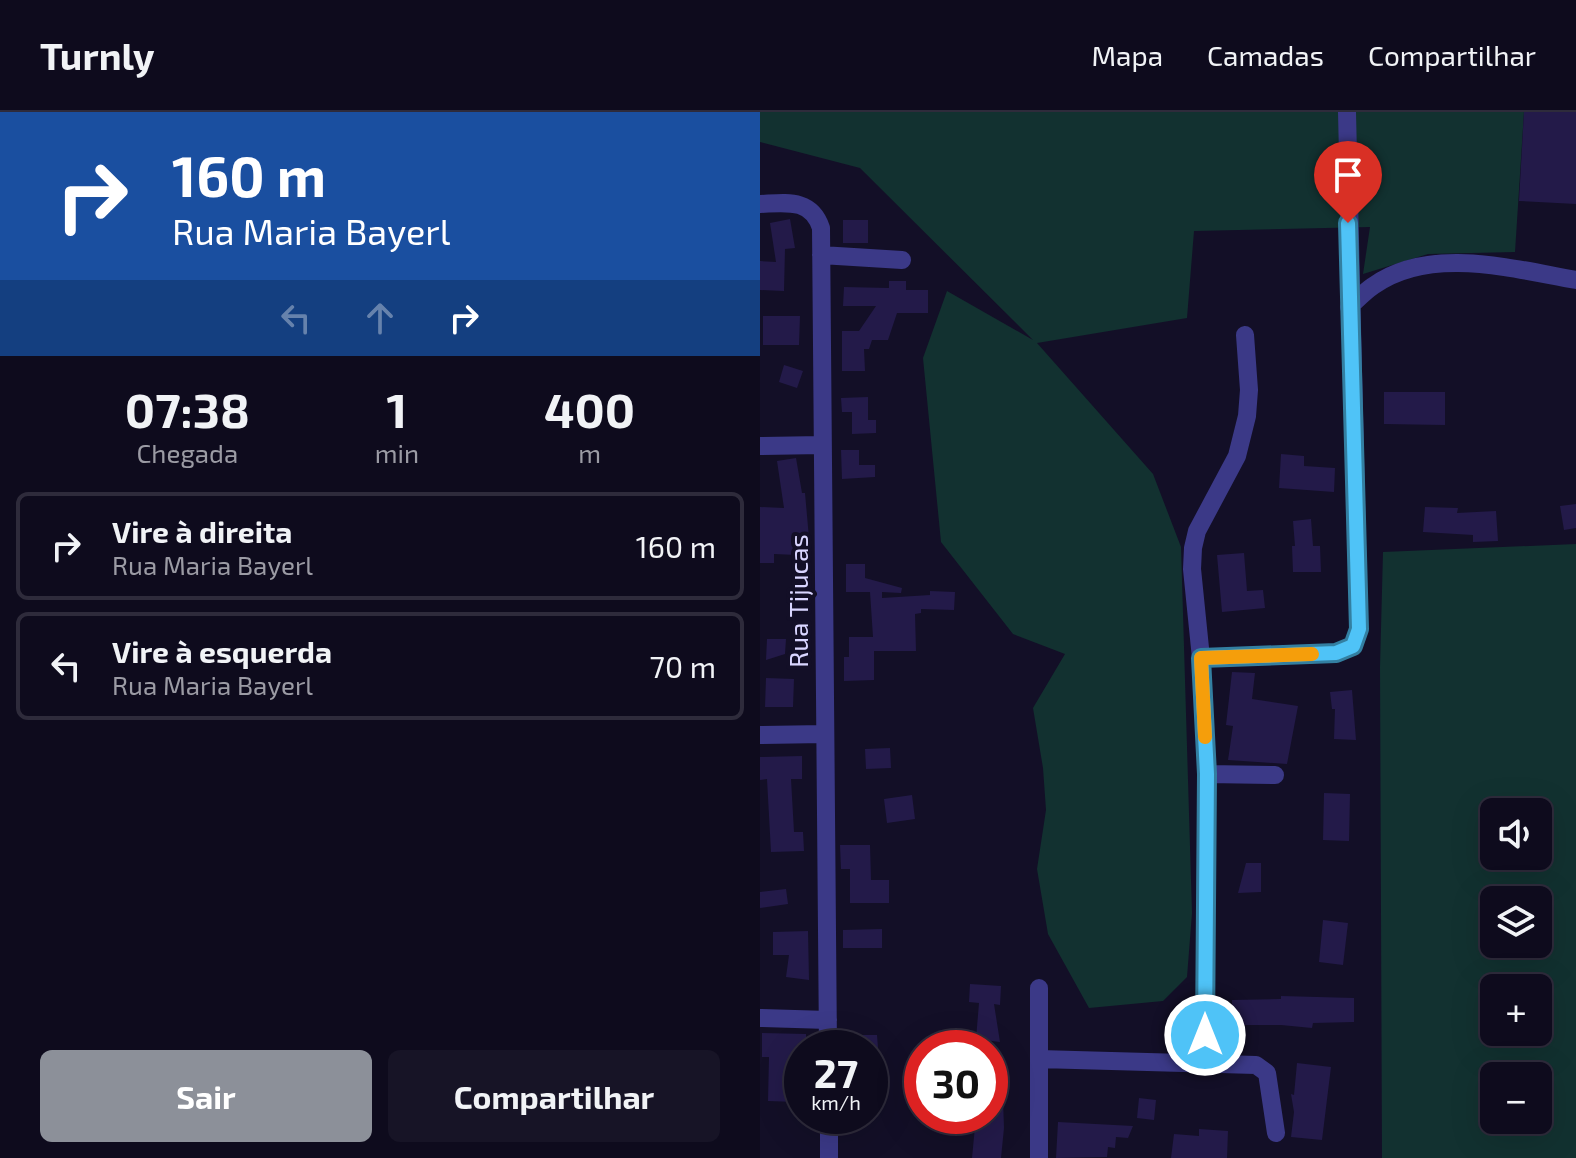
<!DOCTYPE html>
<html lang="pt">
<meta charset="utf-8">
<style>
body{margin:0;font-family:"Exo 2",sans-serif;background:#171426;color:#f1f3f6;height:100vh;display:flex;flex-direction:column;font-size:30px;white-space:nowrap}
*{box-sizing:border-box;margin:0}
p{font-size:26px;color:#9b9ba4}
.icon{flex:none;width:44px;height:44px;fill:none;stroke:currentColor;stroke-width:2;stroke-linecap:round;stroke-linejoin:round}
.map{position:relative;flex:1;overflow:hidden}
.drawer{display:flex;flex-direction:column;background:#0e0b1d;width:760px}
.drawer>*{flex:none}
.guide{background:#1a4fa0;color:#fff;overflow:hidden}
.controls{position:absolute;left:720px;top:686px;display:grid;gap:16px}
.controls a{display:grid;place-items:center;width:72px;height:72px;border-radius:12px;background:#0e0b1d;box-shadow:0 8px 32px #0002,0 0 0 2px #2e2b3b;font-size:40px}
.speed{position:absolute;left:24px;top:918px;display:flex;gap:16px;font-size:40px;font-weight:700;text-align:center}
.speed>*{display:grid;place-content:center;width:104px;height:104px;border-radius:50%;background:#0e0b1d;box-shadow:0 8px 32px #0002,0 0 0 2px #2e2b3b;line-height:1}
.speed small{font-size:20px;font-weight:400}
.speed .limit{border:12px solid #d22;background:#fff;color:#111}
.pin{position:absolute;display:grid;place-items:center;width:68px;height:68px;color:#fff;margin:-82px -34px;border-radius:50% 50% 50% 0;rotate:-45deg;box-shadow:0 0 8px #0007}
.pin .icon{rotate:45deg}
.me{position:absolute;width:88px;margin:-44px;rotate:0deg;stroke-linejoin:round;filter:drop-shadow(0 0 6px #0008)}
.turn{display:flex;align-items:center;gap:28px;height:168px;padding:0 40px;font-size:36px}
.turn .icon{width:104px;height:104px;stroke-width:2.5}
.turn b{display:block;font-size:56px;line-height:68px}
.lanes{display:flex;align-items:center;height:76px;padding:0 40px;background:#0003;justify-content:center;gap:40px;direction:ltr}
.lanes .off{opacity:.35}
.eta{display:flex;justify-content:space-evenly;align-items:center;height:136px;text-align:center}
.eta b{font-size:48px;font-weight:700;line-height:56px}
.primary-button{display:flex;gap:16px;margin-top:auto;padding:16px 40px}
.primary-button a{flex:1;height:92px;border-radius:12px;background:#8c9099;color:#fff;font-size:32px;font-weight:700;line-height:92px;text-align:center}
.primary-button a+a{background:#171426;color:#f1f3f6}
ul{padding:0;list-style:none}
li{display:flex;align-items:center;gap:24px;height:108px;margin:0 16px 12px;padding:0 24px;border:4px solid #2e2b3b;border-radius:12px}
li div{flex:1}
li b{display:block;font-size:30px}
li em{font-style:normal}
header{display:flex;align-items:center;gap:48px;box-sizing:border-box;height:112px;padding:0 40px;background:#0e0b1d;border-bottom:2px solid #2e2b3b}
header strong{font-size:38px}
nav{display:flex;gap:44px;margin-inline-start:auto;font-size:28px}
main{display:flex;flex:1;min-height:0}
.map>svg:first-child{display:block}
</style>
<header>
<strong>Turnly</strong>
<nav><a>Mapa</a><a>Camadas</a><a>Compartilhar</a></nav>
</header>
<main>
<section class="drawer">
<div class="guide">
<div class="turn"><svg class="icon" aria-label="right" viewBox="0 0 24 24"><path d="M7 20v-9h11M14 6l5 5-5 5"/></svg><div><b>160 m</b>Rua Maria Bayerl</div></div>
<div class="lanes"><svg class="icon off" aria-label="left" viewBox="0 0 24 24"><path d="M17 20v-9H6M10 6l-5 5 5 5"/></svg><svg class="icon off" aria-label="ahead" viewBox="0 0 24 24"><path d="M12 20V5M6 11l6-6 6 6"/></svg><svg class="icon" aria-label="right" viewBox="0 0 24 24"><path d="M7 20v-9h11M14 6l5 5-5 5"/></svg></div>
</div>
<div class="eta">
<div><b>07:38</b><p>Chegada</p></div>
<div><b>1</b><p>min</p></div>
<div><b>400</b><p>m</p></div>
</div>
<ul>
<li><svg class="icon" aria-label="right" viewBox="0 0 24 24"><path d="M7 20v-9h11M14 6l5 5-5 5"/></svg><div><b>Vire à direita</b><p>Rua Maria Bayerl</p></div><em>160 m</em></li>
<li><svg class="icon" aria-label="left" viewBox="0 0 24 24"><path d="M17 20v-9H6M10 6l-5 5 5 5"/></svg><div><b>Vire à esquerda</b><p>Rua Maria Bayerl</p></div><em>70 m</em></li>
</ul>
<div class="primary-button"><a>Sair</a><a>Compartilhar</a></div>
</section>
<div class="map">
<svg width="816" height="1046" viewBox="0 0 816 1046">
<rect width="100%" height="100%" fill="#130f27"/>
<!-- green -->
<path fill="#123130" fill-rule="evenodd" d="M0 0H764L755 140 668 142 603 162 610 115 434 119 427 206 277 231 393 362 421 435 432 801 427 865 403 889 329 896 288 822 277 757 286 698 283 656 273 596 305 542 253 522 181 430 163 246 187 179 273 228 100 56 0 30Z
M816 432V1046H622L620 555 623 440ZM778 700V744H734V700ZM778 788V832H734V788ZM778 876V920H734V876ZM778 964V1008H734V964Z"/>
<!-- building -->
<path fill="#231a49" d="M764 0H816V92L759 89Z
M30 107 35 136 25 137 24 179 0 178V149L16 150 10 111Z
M83 108H108V131H83Z
M129 169H146V178H168V201H137L128 228H112L109 237H104L105 259H82V219H99L116 194H83L84 175 129 176Z
M3 204H40L39 233H3Z
M24 253 43 259 37 276 19 270Z
M624 280H685V313L624 312Z
M108 285V308H116V321L92 322V300H82L81 286Z
M81 338H99V353H115V365L82 367Z
M521 342 544 344V354L575 356 574 380 519 376Z
M36 346 42 381H45L49 426 37 423V443L14 442V451H0V395L24 396 17 349Z
M816 392V416L804 418 800 394Z
M665 395 698 396 697 401 736 399 738 429 713 430V423L663 420Z
M551 407 553 434H560L561 460H533L532 434H535L533 409Z
M484 441 487 479 503 478 505 496 462 500 457 443Z
M86 452H105V466L142 476 141 481 122 480V486L170 483V479L195 480 194 498 161 497V501L155 502 156 539H114V568L84 569V545H89V525H113L110 480H86Z
M7 527H26L25 542 6 548Z
M472 560 495 561 492 587 538 594 527 652 468 648 473 614 466 613Z
M6 566 34 567 33 595H5Z
M592 578 596 628 574 627 575 597H572L570 580Z
M130 636 131 656 106 657 105 637Z
M42 644V667H31L34 720H43L44 739 11 740 7 667 0 668V645Z
M564 681 590 682 589 729 563 728Z
M152 683 155 707 127 711 124 687Z
M80 733H110L111 768H129V791H90V757H81Z
M486 751H501V780L478 781Z
M26 777 28 792 0 796V780Z
M563 808 588 811 583 853 559 850Z
M122 817V836H83V818Z
M48 819 49 868 26 865 29 843H13V820Z
M210 872 241 874 240 893 234 892 240 930 216 927 219 891 209 890Z
M521 884 594 886V910L553 911 552 916 521 913H472V888L521 887Z
M2 921 46 922V936H42V946L37 945 36 990 8 989 9 945H2Z
M88 923H117L118 936H88Z
M537 951 571 955 562 1028 531 1025 534 1000 531 982 534 983Z
M379 986 396 988 394 1008 377 1006Z
M243 987 244 1016 241 1046H212L216 1004H230V988Z
M298 1010 373 1014 368 1026 356 1025 355 1036 348 1035 347 1045 296 1046Z
M439 1017 468 1019 467 1046H411L414 1022 439 1024Z"/>
<g fill="none" stroke-linecap="round" stroke-linejoin="round">
<!-- minor -->
<path stroke="#3b3987" stroke-width="18" d="M0 92C26 91 51 86 61 116L68 936
M61 143 142 148
M589 195C597 188 604 180 613 174 670 133 753 157 816 168
M0 334 62 333
M441 546 576 541 593 534 599 517 587 0
M0 623 64 622
M447 662 515 663
M0 906 68 908
M279 947 496 953 507 961 516 1021
M445 952 447 662 441 546 432 457 433 436 437 419 477 344 487 304 489 278 485 223
M69 1004V1046
M279 1046V876"/>
</g>
<g fill="none" stroke-linecap="round" stroke-linejoin="round">
<defs>
<path id="route" d="M445 923 447 662 441 546 576 541 593 534 599 517 588 111"/>
</defs>
<!-- route casing -->
<use href="#route" stroke="#337fa1" stroke-width="20"/>
<!-- route -->
<use href="#route" stroke="#4fc3f7" stroke-width="14"/>
<!-- slow -->
<path stroke="#f59e0b" stroke-width="14" d="M445 625 441 546 552 542"/>
</g>
<g text-anchor="middle" dominant-baseline="central" stroke-width="8" stroke-linejoin="round" paint-order="stroke">
<!-- street labels -->
<g font-size="26" fill="#d9d5ff" stroke="#130f27">
<text transform="translate(37 489) rotate(-90)">Rua Tijucas</text>
</g>
</g>
</svg>
<div class="controls">
<a><svg class="icon" aria-label="sound" viewBox="0 0 24 24"><path d="M4 9h4l5-4v14l-5-4H4zM17 9q2 3 0 6"/></svg></a>
<a><svg class="icon" aria-label="layers" viewBox="0 0 24 24"><path d="M12 4l9 5-9 5-9-5zM3 14l9 5 9-5"/></svg></a>
<a>+</a>
<a>−</a>
</div>
<div class="speed"><div>27<small>km/h</small></div><div class="limit">30</div></div>
<div class="pin" style="left:588px;top:111px;background:#d93025"><svg class="icon" aria-label="arrive" viewBox="0 0 24 24"><path d="M6 21V4h12l-3 4 3 4H6"/></svg></div>
<svg class="me" style="left:445px;top:923px" viewBox="-20 -20 40 40"><circle r="17" fill="#4fc3f7" stroke="#fff" stroke-width="3"/><path d="M0-11L8 9 0 5-8 9z" fill="#fff"/></svg>
</div>
</main>
